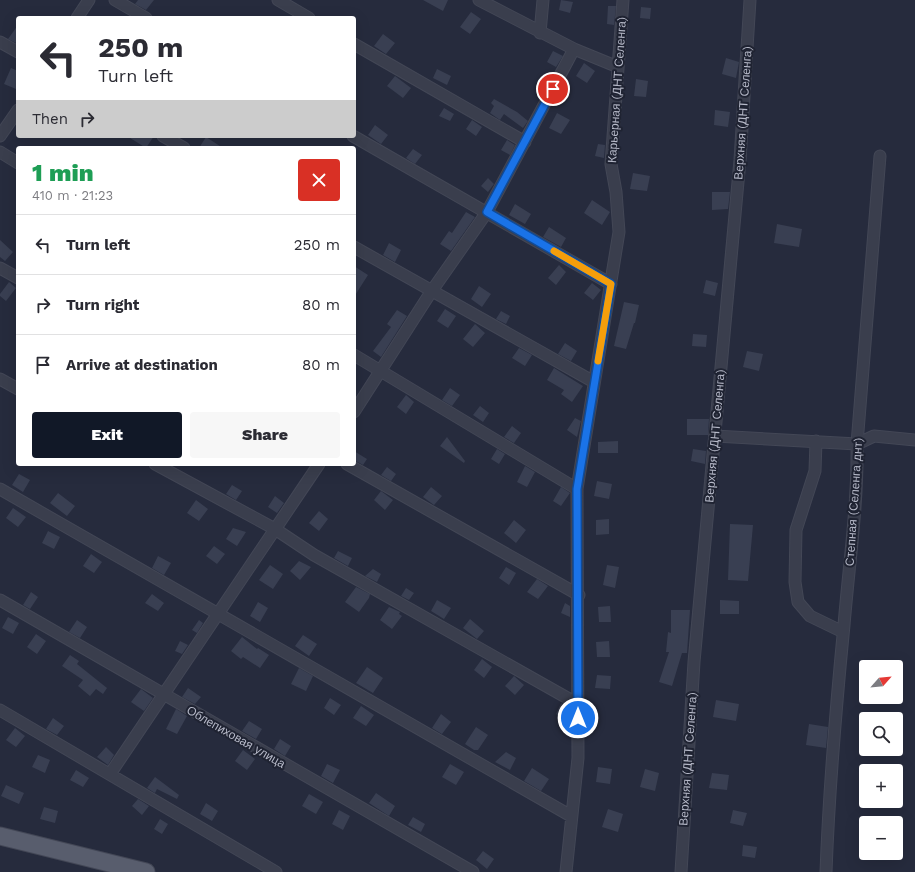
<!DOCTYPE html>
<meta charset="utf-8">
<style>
body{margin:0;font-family:"Work Sans",sans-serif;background:#f7f7f7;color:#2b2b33;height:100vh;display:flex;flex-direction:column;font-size:15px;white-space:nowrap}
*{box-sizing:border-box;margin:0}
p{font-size:13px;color:#7c7c81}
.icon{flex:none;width:22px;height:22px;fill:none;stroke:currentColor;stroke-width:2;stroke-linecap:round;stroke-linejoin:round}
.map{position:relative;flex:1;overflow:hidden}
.drawer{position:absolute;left:16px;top:146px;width:340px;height:320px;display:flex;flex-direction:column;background:#fff;border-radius:4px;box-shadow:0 4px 16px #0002}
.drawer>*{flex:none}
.hud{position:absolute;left:16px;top:16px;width:340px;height:122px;border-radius:4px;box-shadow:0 4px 16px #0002;background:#fff;color:#2b2b33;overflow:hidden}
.needle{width:26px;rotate:63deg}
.tools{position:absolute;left:859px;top:660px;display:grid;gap:8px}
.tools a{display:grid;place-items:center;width:44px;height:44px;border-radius:4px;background:#fff;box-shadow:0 4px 16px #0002;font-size:20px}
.pin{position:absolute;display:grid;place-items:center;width:34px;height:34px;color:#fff;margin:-17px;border:2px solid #fff;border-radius:50%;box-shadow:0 1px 4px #0007}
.me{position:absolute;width:44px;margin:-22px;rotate:0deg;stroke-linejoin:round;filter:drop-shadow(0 0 3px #0008)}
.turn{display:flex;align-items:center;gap:14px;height:84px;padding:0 16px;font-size:18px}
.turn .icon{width:52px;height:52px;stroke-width:2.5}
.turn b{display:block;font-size:28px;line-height:34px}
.then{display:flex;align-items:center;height:38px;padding:0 16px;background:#0003;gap:8px;font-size:15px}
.round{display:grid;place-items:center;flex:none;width:42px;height:42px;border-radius:4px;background:#f7f7f7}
.head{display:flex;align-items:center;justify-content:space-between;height:68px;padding:0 16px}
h1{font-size:24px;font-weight:800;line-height:30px;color:#1e9e55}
.button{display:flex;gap:8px;margin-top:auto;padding:8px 16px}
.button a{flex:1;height:46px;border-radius:4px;background:#111827;color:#fff;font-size:16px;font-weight:800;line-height:46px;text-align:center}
.button a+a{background:#f7f7f7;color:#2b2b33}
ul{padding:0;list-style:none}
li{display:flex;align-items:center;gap:12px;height:60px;padding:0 16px;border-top:1px solid #e1e1e2}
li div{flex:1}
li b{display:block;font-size:15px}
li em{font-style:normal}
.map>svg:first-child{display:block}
</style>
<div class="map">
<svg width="915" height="872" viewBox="0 0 915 872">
<rect width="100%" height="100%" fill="#262b3d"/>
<!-- building -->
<path fill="#393f52" d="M138 0H154L146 10 135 4Z
M423 0H448L443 11Z
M561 0 573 2 570 13 559 10Z
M608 6H616L614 25 607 24Z
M641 7 651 8 650 19 640 18Z
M471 12 481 19 470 34 460 27Z
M18 25V44L8 39Z
M383 34 395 43 386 54 374 46Z
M553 51 563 56 556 67 547 62Z
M726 58 739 62 736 78 722 74Z
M584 63 595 71 587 83 576 76Z
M11 68 18 71V84L16 89 4 84Z
M437 69 451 76 447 85 433 78Z
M395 76 411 88 403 98 387 86Z
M636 79 648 81 646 97 634 96Z
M494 99 517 112 528 121 523 128 504 114 500 120 490 113 494 106 491 103Z
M444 108 454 114 450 121 439 116Z
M715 110 730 112 728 127 714 125Z
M557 113 570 120 561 134 549 128Z
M472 120 482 127 476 136 466 129Z
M375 125 388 135 381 144 368 135Z
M127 136H154L146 148Z
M206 137 223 148H199Z
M507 140 515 145 510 155 501 150Z
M598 144 605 145 604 158 595 156Z
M413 149 422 155 415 164 406 158Z
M633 173 650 176 647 191 630 189Z
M488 178 494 184 488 192 481 186Z
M712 192H730L728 209 712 210Z
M592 200 610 212 602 225 584 213Z
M515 204 531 214 525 224 509 215Z
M466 212 475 217 451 251 440 244 449 231 452 233Z
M777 224 802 229 799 247 774 243Z
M549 227 566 238 561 247 543 237Z
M0 240 13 252 5 261 0 257Z
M389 243 401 250 395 262 383 255Z
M559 265 566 272 556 285 548 278Z
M354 266 368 275 354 297Z
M706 280 718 283 715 296 703 293Z
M9 282 16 288 6 301 0 296V294Z
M592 283 601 290 593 300 584 293Z
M479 286 491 294 482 307 471 299Z
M624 302 639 305 635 323H634L626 349 614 346Z
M445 309 456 316 448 328 437 321Z
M397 310 407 316 381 357 373 351 391 327 387 324Z
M501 311 510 316 506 324 496 319Z
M475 324 485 333 473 347 463 339Z
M693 334 707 335 706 347 692 346Z
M565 343 577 351 571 361 558 354Z
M519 348 532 355 525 366 512 358Z
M747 351 763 354 759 371 743 367Z
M554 368 583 386 572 402 561 394 564 390 547 380Z
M450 388 460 395 452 406 442 400Z
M406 395 414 402 406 414 397 407Z
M480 406 489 413 483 422 473 415Z
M575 418 581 421 577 437 567 430Z
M687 419H709L708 435H687Z
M512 426 521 433 514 443 504 437Z
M447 437 465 461 464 463 440 446Z
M618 441V453H598V442Z
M497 449 505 454 499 464 491 459Z
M693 449 706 451 705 464 691 461Z
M354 451 367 459 363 465 354 460Z
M525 466 535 472 527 487 517 482Z
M387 467 396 474 391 481 381 475Z
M19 474 30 480 23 492 12 485Z
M597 481 612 484 609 499 594 496Z
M232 485 242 491 236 500 226 494Z
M431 487 442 496 434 505 423 497Z
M561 487 570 493 561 506 553 501Z
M381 491 393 500 385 510 374 500Z
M58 493 75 506 67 516 50 503Z
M275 496 284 503 277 513 268 507Z
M196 500 208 509 199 521 187 513Z
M13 508 26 517 18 527 6 518Z
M319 511 328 519 319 531 309 523Z
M609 519V534L596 535V520Z
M514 520 526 530 516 543 504 533Z
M730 524 753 525 748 581 728 580Z
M233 528 246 532 237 546 226 539Z
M48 531 60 537 54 549 42 543Z
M214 546 225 554 217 564 206 556Z
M338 551 352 558 348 566 334 558Z
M91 554 102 562 94 573 83 566Z
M158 556 171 563 164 575 152 568Z
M299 561 311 567 300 580 290 571Z
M270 565 283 574 273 589 259 580Z
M607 565 619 567 615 588 603 585Z
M506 567 516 573 509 585 499 578Z
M373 569 381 574 377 582 365 576Z
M537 579 548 586 538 599 527 592Z
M356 587 370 594 369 598 359 612 345 602Z
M406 588 414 593 409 600 401 596Z
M31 592 38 597 30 609 23 605Z
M152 594 164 603 158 611 145 603Z
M437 600 451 608 444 619 431 611Z
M720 600 739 601V614H720Z
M258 602 268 608 260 622 250 616Z
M565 603 570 606V617L561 613Z
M610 606 611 622H599L598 607Z
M389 607 400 612 399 614 402 616 392 629 380 620Z
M671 610H690L687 653H682L672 686 659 682 669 652H666L668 632 671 633Z
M8 617 19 623 13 634 2 628Z
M470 619 484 631 477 639 463 628Z
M77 620 87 627 80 638 69 632Z
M199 620 203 623 197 633 192 630Z
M36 634 46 641 37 654 27 647Z
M303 635 317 644 309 656 295 646Z
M242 637 257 649 258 648 269 655 260 668 243 657 241 659 231 651Z
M180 641 188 645 182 654 175 651Z
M609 641 610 657H597L596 642Z
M70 655 79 661 77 664 107 688 103 694 96 689 90 696 78 686 83 680 62 666Z
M482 659 492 667 484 678 474 670Z
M367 667 383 678 373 693 356 683Z
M299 668 313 676 306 691 291 684Z
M597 675 611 676 610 689 595 688Z
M514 676 524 685 515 695 505 686Z
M188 688 201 697 195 704 182 697Z
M141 689 153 698 144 711 131 702Z
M330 698 341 705 334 715 324 708Z
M716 700 739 704 736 721 713 717Z
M561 703 571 708 569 721 556 714Z
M361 706 374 715 366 726 353 718Z
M176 709 187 716 177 734 166 729Z
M441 714 451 722 442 734 432 728Z
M53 718 64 726 57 735 46 729Z
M249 721 262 729 256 739 242 731Z
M809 724 828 727 826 748 806 745Z
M476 727 488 735 478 750H474L465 744Z
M15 728 25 736 16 747 6 740Z
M280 739 291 746 285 756 274 749Z
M106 747 114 755 108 765 97 757Z
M243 750 255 759 247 770 235 761Z
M506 752 516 758 510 770 495 762Z
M38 755 50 760 45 773 32 767Z
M327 764 340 770 333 783 321 776Z
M450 764 464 772 456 785 442 777Z
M598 767 612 769 610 784 596 782Z
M532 768 549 779 541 791 524 781Z
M645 769 659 773 655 791 640 787Z
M76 770 89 778 83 787 70 780Z
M712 773 729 775 727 790 709 788Z
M155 777 179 795 177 799 157 789 155 793 147 788Z
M6 785 24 793 19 804 1 796Z
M376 793 395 806 389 816 369 803Z
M309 794 323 802 316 814 302 806Z
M138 799 149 806 142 815 132 806Z
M206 803 218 811 212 821 200 814Z
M44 807 58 811 55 823 40 819Z
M608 809 623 814 618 832 602 827Z
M339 810 350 816 343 830 332 824Z
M733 810 747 813 743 826 730 823Z
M413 817 425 824 421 832 408 825Z
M160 819 168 824 162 834 154 829Z
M743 845 757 847 755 858 742 856Z
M483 851 494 859 487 869 476 860Z"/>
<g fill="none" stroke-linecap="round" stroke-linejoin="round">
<defs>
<path id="minor" d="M115 0 146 18
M278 0 309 18
M479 0 574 49 618 67
M77 18 89 0
M540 33 543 0
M0 42 18 52
M354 44 525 142
M0 136 18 110
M163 136 184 148
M353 136 611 284
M0 152 18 163
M354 247 594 382
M0 268 18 278
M354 355 577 489
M0 379 18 389
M354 412 431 292 487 212 574 49
M715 436 857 444 874 436 915 440
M816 441 815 471 796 530 795 582 798 602 810 616 843 632
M155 464 275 529 314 555 578 704
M347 464 579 595
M0 489 571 816
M0 600 473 872
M0 710 276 872
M110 774 319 464
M566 872 578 758 577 489 619 232 616 192 611 164 623 0
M681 872 694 662 740 160 750 0
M826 872C829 789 836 707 844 625 849 564 858 504 857 444L880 156"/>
<path id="primary" d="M0 836 146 872"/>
</defs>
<!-- minor casing -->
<use href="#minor" stroke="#434756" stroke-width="13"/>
<!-- primary casing -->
<use href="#primary" stroke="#434756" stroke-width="19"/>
<!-- minor -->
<use href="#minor" stroke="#3a3e4d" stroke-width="11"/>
<!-- primary -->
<use href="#primary" stroke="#585d6d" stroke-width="17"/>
</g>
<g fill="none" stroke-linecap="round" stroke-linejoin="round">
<defs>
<path id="route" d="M553 89 487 212 611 284 577 489 578 718"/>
</defs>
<!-- route casing -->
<use href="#route" stroke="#114b97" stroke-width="10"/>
<!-- route -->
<use href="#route" stroke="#1a73e8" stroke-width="7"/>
<!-- slow -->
<path stroke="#f59e0b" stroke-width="7" d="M554 251 611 284 598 361"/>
</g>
<g text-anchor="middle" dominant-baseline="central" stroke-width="4" stroke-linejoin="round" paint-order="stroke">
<!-- street labels -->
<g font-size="12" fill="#b6b9c8" stroke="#1f2332">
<text transform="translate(617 90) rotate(-86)">Карьерная (ДНТ Селенга)</text>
<text transform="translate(743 113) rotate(-86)">Верхняя (ДНТ Селенга)</text>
<text transform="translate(715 436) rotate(-85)">Верхняя (ДНТ Селенга)</text>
<text transform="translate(854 502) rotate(-86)">Степная (Селенга днт)</text>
<text transform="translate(236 737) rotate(30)">Облепиховая улица</text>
<text transform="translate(688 759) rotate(-86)">Верхняя (ДНТ Селенга)</text>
</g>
</g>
</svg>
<div class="tools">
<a><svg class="needle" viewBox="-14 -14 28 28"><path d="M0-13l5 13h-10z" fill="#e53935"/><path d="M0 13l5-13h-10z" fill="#7c7c81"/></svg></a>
<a><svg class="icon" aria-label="search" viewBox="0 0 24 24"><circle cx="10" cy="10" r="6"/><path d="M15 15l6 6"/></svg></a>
<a>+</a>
<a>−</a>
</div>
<div class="pin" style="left:553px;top:89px;background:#d93025"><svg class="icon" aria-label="arrive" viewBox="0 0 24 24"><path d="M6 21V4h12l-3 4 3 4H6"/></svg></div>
<svg class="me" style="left:578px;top:718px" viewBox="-20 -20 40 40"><circle r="17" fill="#1a73e8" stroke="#fff" stroke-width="3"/><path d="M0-11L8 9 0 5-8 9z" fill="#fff"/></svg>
<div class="hud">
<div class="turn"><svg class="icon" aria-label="left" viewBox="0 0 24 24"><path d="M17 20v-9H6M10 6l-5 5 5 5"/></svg><div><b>250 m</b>Turn left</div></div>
<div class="then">Then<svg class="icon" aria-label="right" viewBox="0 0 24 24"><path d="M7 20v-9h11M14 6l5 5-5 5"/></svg></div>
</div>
<section class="drawer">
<div class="head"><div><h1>1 min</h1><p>410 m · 21:23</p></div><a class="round" style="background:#d93025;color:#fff"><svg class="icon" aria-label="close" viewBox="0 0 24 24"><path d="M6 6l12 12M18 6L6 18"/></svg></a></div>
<ul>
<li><svg class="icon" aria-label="left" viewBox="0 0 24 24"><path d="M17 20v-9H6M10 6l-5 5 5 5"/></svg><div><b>Turn left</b></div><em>250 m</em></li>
<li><svg class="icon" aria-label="right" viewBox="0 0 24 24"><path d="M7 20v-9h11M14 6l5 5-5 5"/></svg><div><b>Turn right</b></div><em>80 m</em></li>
<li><svg class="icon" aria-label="arrive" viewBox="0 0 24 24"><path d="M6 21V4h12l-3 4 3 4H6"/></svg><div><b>Arrive at destination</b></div><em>80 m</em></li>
</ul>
<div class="button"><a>Exit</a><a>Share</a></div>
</section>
</div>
